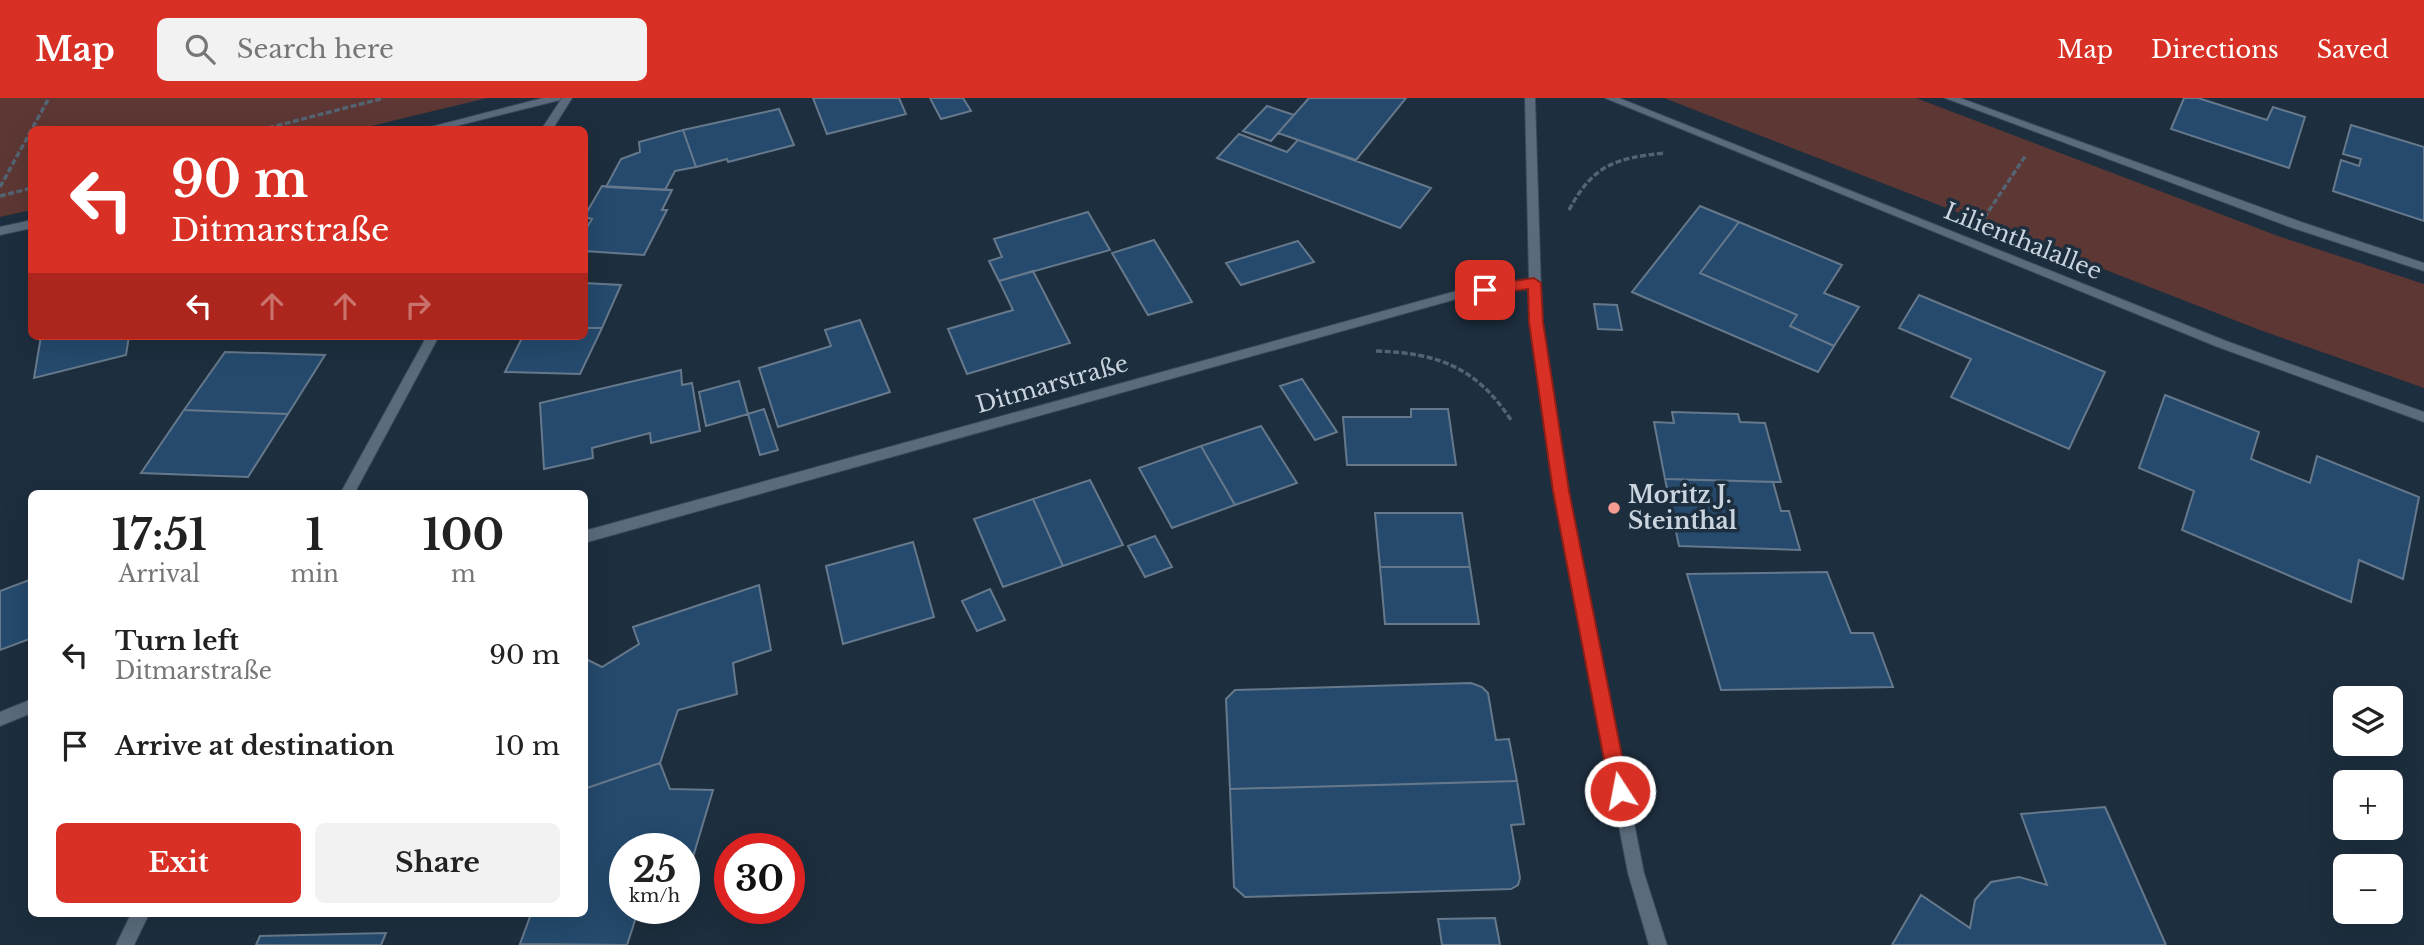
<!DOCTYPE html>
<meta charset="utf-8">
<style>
body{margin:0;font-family:"Libre Baskerville",serif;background:#f2f2f2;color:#222;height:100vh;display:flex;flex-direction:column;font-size:26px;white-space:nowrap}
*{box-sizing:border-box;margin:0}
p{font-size:23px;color:#767676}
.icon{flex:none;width:38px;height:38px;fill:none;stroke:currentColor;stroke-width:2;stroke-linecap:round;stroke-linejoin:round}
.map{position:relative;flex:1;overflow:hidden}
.drawer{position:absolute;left:28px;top:392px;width:560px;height:427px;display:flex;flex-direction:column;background:#fff;border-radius:10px;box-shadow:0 7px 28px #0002}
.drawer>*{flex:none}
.hud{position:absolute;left:28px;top:28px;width:560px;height:214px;border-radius:10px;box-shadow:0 7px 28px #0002;background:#d93025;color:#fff;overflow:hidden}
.tools{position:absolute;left:2333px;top:588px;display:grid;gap:14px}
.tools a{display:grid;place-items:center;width:70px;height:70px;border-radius:10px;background:#fff;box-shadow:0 7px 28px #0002;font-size:35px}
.speed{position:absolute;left:609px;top:735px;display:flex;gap:14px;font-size:35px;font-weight:700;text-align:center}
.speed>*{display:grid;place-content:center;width:91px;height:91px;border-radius:50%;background:#fff;box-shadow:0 7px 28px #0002;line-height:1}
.speed small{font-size:18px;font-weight:400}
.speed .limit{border:10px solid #d22;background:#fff;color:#111}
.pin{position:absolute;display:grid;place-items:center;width:60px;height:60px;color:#fff;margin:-30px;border-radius:14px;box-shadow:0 4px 10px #0006}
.me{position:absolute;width:77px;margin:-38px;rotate:349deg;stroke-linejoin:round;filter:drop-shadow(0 0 5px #0008)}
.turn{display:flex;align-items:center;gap:24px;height:147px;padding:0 28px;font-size:32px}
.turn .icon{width:91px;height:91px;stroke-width:2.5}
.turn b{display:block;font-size:49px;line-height:60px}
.lanes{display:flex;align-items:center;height:66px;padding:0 28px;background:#0003;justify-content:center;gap:35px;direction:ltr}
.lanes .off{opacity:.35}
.eta{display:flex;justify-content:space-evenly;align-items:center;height:119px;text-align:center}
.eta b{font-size:42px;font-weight:700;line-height:49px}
.primary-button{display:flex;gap:14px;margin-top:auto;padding:14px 28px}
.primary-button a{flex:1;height:80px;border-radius:10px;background:#d93025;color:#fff;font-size:28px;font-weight:700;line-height:80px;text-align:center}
.primary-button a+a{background:#f2f2f2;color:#222}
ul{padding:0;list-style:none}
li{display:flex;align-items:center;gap:21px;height:91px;padding:0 28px}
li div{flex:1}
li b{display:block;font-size:26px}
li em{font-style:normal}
header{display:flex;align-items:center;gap:42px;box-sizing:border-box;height:98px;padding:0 35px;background:#d93025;color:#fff}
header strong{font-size:33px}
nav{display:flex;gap:38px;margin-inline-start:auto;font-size:24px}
.search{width:490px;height:63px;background:#f2f2f2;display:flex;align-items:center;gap:18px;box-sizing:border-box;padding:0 24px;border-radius:10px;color:#767676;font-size:26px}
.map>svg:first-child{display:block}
</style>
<header>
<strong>Map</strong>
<div class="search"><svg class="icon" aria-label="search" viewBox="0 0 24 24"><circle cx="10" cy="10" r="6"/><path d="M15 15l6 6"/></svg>Search here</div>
<nav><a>Map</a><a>Directions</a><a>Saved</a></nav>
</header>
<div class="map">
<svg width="2424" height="847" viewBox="0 0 2424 847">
<rect width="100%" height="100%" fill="#1d2e3e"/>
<!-- green -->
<path fill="#5d3733" d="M0 0H487L359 31 32 32 31 112 0 119Z
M1664 0H1916L2278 138 2424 186V290L2260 232Z"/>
<!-- building -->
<path fill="#254a6d" stroke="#66798c" stroke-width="2" d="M813 0H899L906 16 827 36Z
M930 0H963L971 13 941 21Z
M1309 0H1406L1356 62 1278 35Z
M2184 0H2198L2267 22 2273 9 2305 19 2289 70 2171 31Z
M1267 8 1294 17 1271 43 1243 33Z
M779 11 794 47 728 64 727 61 696 69 683 32Z
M2351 27 2424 49V123L2333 93 2341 62 2359 68 2361 61 2343 56Z
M683 32 696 69 675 73 665 92 606 89 621 61 640 54 639 44Z
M1239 36 1287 54 1298 42 1431 90 1400 130 1217 60Z
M602 88 672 92 662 112H667L644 157 584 153V134L592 121 584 119Z
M1700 108 1739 124 1700 175 1797 217 1790 228 1834 248 1818 274 1632 194Z
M1088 114 1110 152 999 183 989 163 1002 159 994 141Z
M1739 124 1842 167 1824 195 1859 209 1834 248 1790 228 1797 217 1700 175Z
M1154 142 1192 204 1148 217 1112 155Z
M1298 143 1314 164 1241 187 1226 165Z
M1033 173 1070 245 967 276 948 231 1013 212 999 183Z
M584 185 621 187 602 230H584Z
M1919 197 2105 274 2069 351 1951 299 1971 261 1899 230Z
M1594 206 1617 207 1622 232 1598 231Z
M860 222 890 294 778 329 759 270 831 248 825 232Z
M584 230H602L580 276 505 274 523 238H584Z
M41 238H129L126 257 34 280Z
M225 254 325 257 288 316 184 312Z
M681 272 682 287 692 285 700 333 651 345 650 335 592 350 593 360 544 371 540 305Z
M1302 281 1337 334 1315 342 1280 288Z
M739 283 748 316 706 328 699 294Z
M2165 297 2259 334 2251 361 2310 385 2317 358 2419 399 2403 481 2359 462 2351 504 2182 432 2194 393 2139 370Z
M764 311 778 352 760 357 748 316Z
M1411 311H1448L1456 367H1347L1343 319H1411Z
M184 312 288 316 248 379 141 375Z
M1672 314 1738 316 1740 324 1765 325 1781 384 1665 381 1654 324 1674 325Z
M1261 328 1297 385 1235 407 1201 348Z
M1201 348 1235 407 1172 430 1139 370Z
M1665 381 1773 384 1781 413H1789L1800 452 1679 448Z
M1090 382 1123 447 1063 468 1033 401Z
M1033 401 1063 468 1003 489 974 421Z
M1375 415H1462L1470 469H1380Z
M1155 438 1172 469 1145 479 1128 448Z
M913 444 934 519 843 546 826 468Z
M1380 469H1470L1479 526H1385Z
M1827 474 1851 535H1873L1893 589 1721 592 1687 476Z
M32 481V540L0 552V493Z
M759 487 771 552 733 565 737 596 678 612 660 665 584 691V565L588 562 602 569 639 546 633 529Z
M990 491 1005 522 977 533 962 503Z
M1471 585 1482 589 1488 595 1496 642 1509 641 1517 683 1230 691 1226 601 1235 592Z
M660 665 670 691 713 692 693 759H684V751H625V810H639L627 847 520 846 531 816H584V691Z
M1517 683 1524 726 1511 727 1520 780 1518 787 1511 791 1245 799 1234 789 1230 691Z
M2105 709 2166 847H1892L1921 797 1970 830 1975 802 1991 784 2019 779 2047 787 2021 716Z
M1495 820 1500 847H1442L1438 821Z
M386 835 381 847H256L260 838Z"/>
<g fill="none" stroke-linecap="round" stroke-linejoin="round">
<defs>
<path id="minor" d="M543 0H561L560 2 440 32H419Z
M562 0H572L552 32H541Z
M1525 0H1535L1542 224 1568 393 1644 775 1667 847H1649L1628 775 1554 393 1530 224 1529 190 1460 200 584 445V433L1460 192 1529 182Z
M1605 0H1619L2226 243 2424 314V324L2218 249Z
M1945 0H1960L2301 124 2424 165V173L2293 130Z
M32 122V130L0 137V129Z
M427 238H439L354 396H340Z
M32 601V615L0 628V614Z
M131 816H149L134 847H116Z"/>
</defs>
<!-- minor casing -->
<use href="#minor" stroke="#394958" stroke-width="2"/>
<!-- path -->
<path stroke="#546371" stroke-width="3.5" stroke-dasharray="6 2.5" stroke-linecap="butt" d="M260 32 384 0
M0 89 49 0
M0 98 32 90
M1569 112C1593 67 1615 60 1665 55
M1984 120 2026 57
M1376 253C1438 255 1476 269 1511 322"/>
<!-- minor -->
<use href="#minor" fill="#5b6b7b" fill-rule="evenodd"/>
</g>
<!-- route -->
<path fill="#d93025" stroke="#8d1f18" stroke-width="2" d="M1534 180 1541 185 1543 224 1569 393 1629 693 1626 699 1620 702 1613 699 1610 693 1553 393 1529 224 1528 191 1485 197 1478 192 1485 187Z"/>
<!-- markers -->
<circle fill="#f59c92" stroke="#1d2e3e" stroke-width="2.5" cx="1614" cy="410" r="7"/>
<g text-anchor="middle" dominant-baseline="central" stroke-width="7" stroke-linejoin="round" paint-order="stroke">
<!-- street labels -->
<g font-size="23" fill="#c9d4de" stroke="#1d2e3e">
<text transform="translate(2023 143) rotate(22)">Lilienthalallee</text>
<text transform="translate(1052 286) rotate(-16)">Ditmarstraße</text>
</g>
<!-- poi labels -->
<g font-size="23" font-weight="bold" fill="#c9d4de" stroke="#1d2e3e" text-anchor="start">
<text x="1628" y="397">Moritz J.<tspan x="1628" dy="26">Steinthal</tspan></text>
</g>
</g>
</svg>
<div class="tools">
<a><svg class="icon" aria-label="layers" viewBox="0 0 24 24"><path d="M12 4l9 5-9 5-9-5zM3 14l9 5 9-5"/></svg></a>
<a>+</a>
<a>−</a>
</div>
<div class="speed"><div>25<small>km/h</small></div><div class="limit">30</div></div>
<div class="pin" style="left:1485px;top:192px;background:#d93025"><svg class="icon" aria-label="arrive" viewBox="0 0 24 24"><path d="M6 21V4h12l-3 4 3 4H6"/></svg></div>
<svg class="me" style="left:1620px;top:693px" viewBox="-20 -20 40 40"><circle r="17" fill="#d93025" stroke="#fff" stroke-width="3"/><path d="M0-11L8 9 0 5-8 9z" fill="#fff"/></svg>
<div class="hud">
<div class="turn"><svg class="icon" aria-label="left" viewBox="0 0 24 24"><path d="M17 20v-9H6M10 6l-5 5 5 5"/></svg><div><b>90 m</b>Ditmarstraße</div></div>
<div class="lanes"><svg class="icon" aria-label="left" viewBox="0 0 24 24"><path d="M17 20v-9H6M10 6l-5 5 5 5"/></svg><svg class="icon off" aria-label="ahead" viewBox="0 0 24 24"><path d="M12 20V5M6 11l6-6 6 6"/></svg><svg class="icon off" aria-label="ahead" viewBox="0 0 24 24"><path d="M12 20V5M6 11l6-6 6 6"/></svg><svg class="icon off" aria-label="right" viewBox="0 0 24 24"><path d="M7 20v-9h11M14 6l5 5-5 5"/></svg></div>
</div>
<section class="drawer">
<div class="eta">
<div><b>17:51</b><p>Arrival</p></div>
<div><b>1</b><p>min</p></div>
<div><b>100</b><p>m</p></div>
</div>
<ul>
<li><svg class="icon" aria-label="left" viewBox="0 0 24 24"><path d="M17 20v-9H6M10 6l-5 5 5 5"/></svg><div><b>Turn left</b><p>Ditmarstraße</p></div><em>90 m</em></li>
<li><svg class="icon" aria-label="arrive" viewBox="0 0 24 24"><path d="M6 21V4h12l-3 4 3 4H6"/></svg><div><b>Arrive at destination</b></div><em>10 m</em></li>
</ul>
<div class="primary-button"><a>Exit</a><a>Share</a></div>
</section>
</div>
